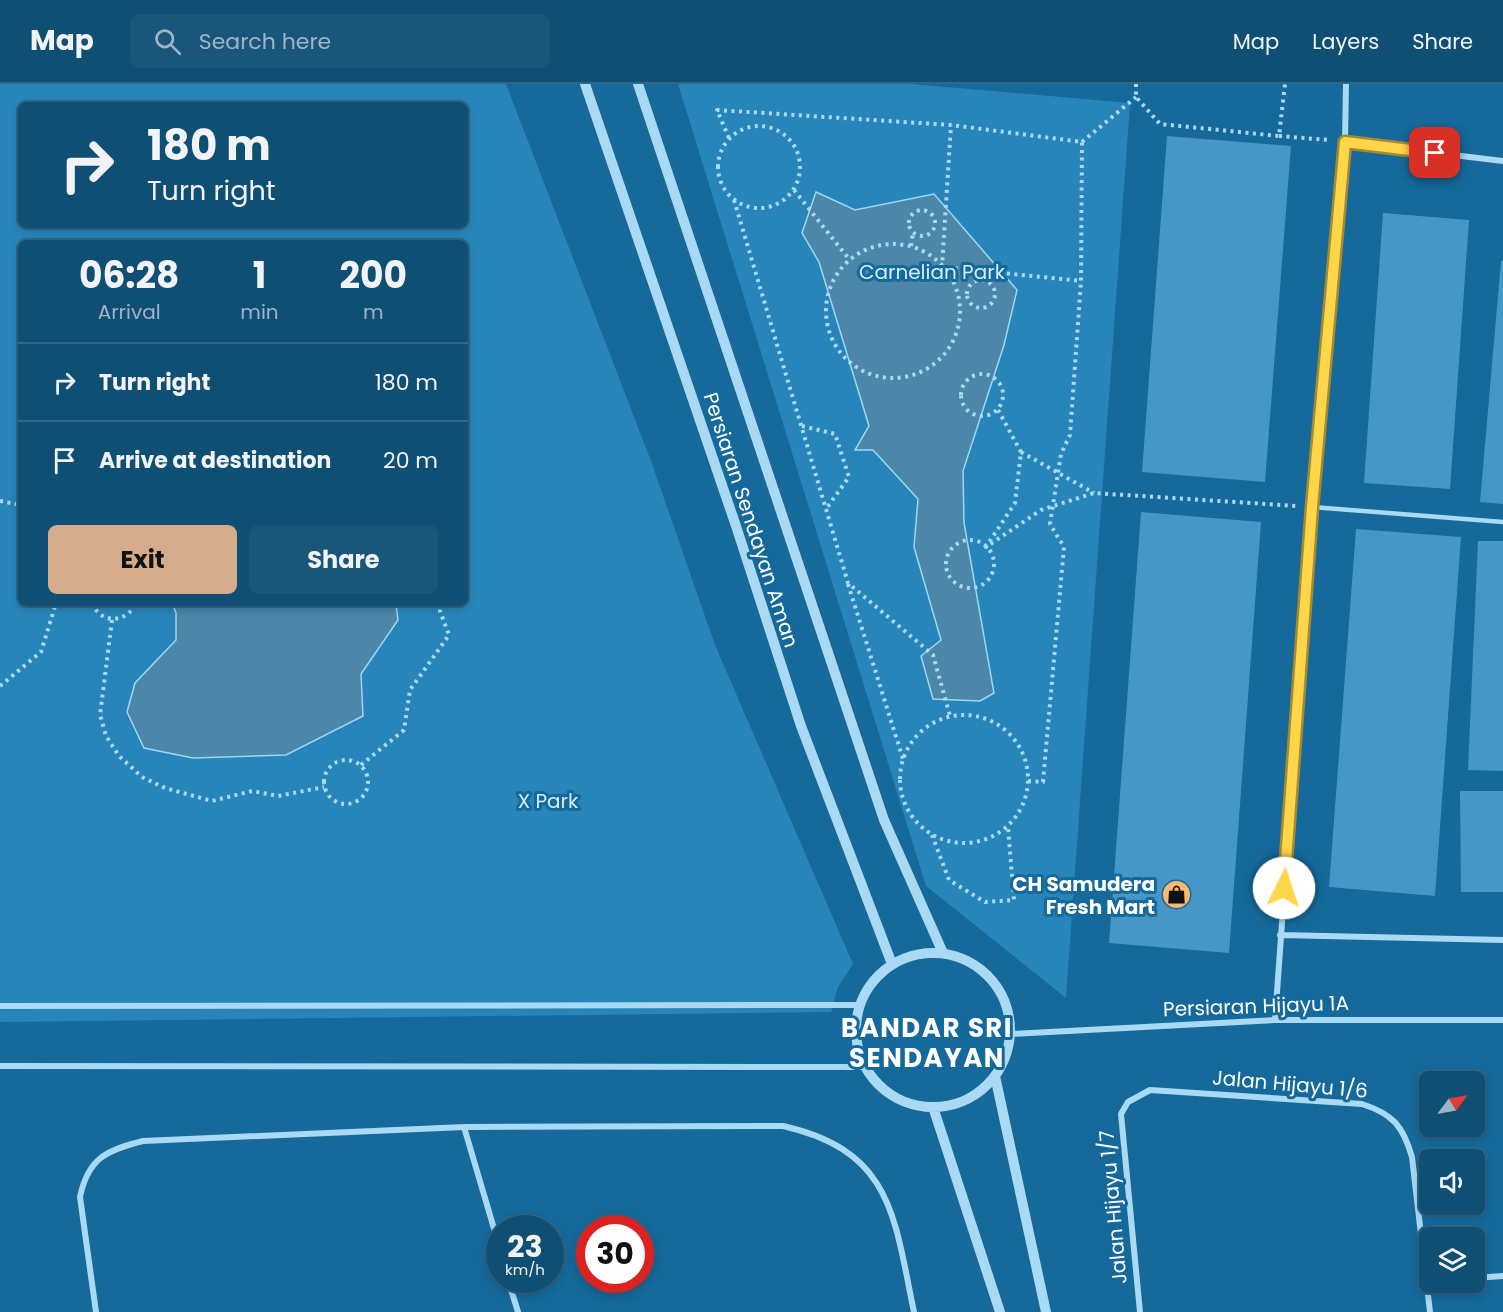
<!DOCTYPE html>
<style>
body{margin:0;font-family:Poppins,sans-serif;background:#195679;color:#f1f3f6;height:100vh;display:flex;flex-direction:column;font-size:22px;white-space:nowrap}
*{box-sizing:border-box;margin:0}
p{font-size:20px;color:#9cb5c5}
.icon{flex:none;width:33px;height:33px;fill:none;stroke:currentColor;stroke-width:2;stroke-linecap:round;stroke-linejoin:round}
.map{position:relative;flex:1;overflow:hidden}
.panel{position:absolute;left:18px;top:156px;width:450px;height:366px;display:flex;flex-direction:column;background:#104f74;border-radius:9px;box-shadow:0 3px 9px #0003,0 0 0 2px #306686}
.panel>*{flex:none}
.banner{position:absolute;left:18px;top:18px;width:450px;height:126px;border-radius:9px;box-shadow:0 3px 9px #0003,0 0 0 2px #306686;background:#104f74;color:#f1f3f6;overflow:hidden}
.needle{width:39px;rotate:58deg}
.tools{position:absolute;left:1419px;top:987px;display:grid;gap:12px}
.tools a{display:grid;place-items:center;width:66px;height:66px;border-radius:9px;background:#104f74;box-shadow:0 3px 9px #0003,0 0 0 2px #306686;font-size:30px}
.speed{position:absolute;left:486px;top:1131px;display:flex;gap:12px;font-size:30px;font-weight:700;text-align:center}
.speed>*{display:grid;place-content:center;width:78px;height:78px;border-radius:50%;background:#104f74;box-shadow:0 3px 9px #0003,0 0 0 2px #306686;line-height:1}
.speed small{font-size:15px;font-weight:400}
.speed .limit{border:9px solid #d22;background:#fff;color:#111}
.pin{position:absolute;display:grid;place-items:center;width:51px;height:51px;color:#fff;margin:-26px;border-radius:12px;box-shadow:0 3px 9px #0006}
.me{position:absolute;width:66px;margin:-33px;rotate:4deg;stroke-linejoin:round;filter:drop-shadow(0 0 4px #0008)}
.turn{display:flex;align-items:center;gap:21px;height:126px;padding:0 30px;font-size:27px}
.turn .icon{width:78px;height:78px;stroke-width:2.5}
.turn b{display:block;font-size:42px;line-height:51px}
.eta{display:flex;justify-content:space-evenly;align-items:center;height:102px;text-align:center}
.eta b{font-size:36px;font-weight:700;line-height:42px}
.button{display:flex;gap:12px;margin-top:auto;padding:12px 30px}
.button a{flex:1;height:69px;border-radius:9px;background:#d6ab8b;color:#111;font-size:24px;font-weight:700;line-height:69px;text-align:center}
.button a+a{background:#195679;color:#f1f3f6}
ul{padding:0;list-style:none}
li{display:flex;align-items:center;gap:18px;height:78px;padding:0 30px;border-top:2px solid #306686}
li div{flex:1}
li b{display:block;font-size:22px}
li em{font-style:normal}
header{display:flex;align-items:center;gap:36px;box-sizing:border-box;height:84px;padding:0 30px;background:#104f74;border-bottom:2px solid #306686}
header strong{font-size:28px}
nav{display:flex;gap:33px;margin-inline-start:auto;font-size:21px}
.search{width:420px;height:54px;background:#195679;display:flex;align-items:center;gap:15px;box-sizing:border-box;padding:0 21px;border-radius:9px;color:#9cb5c5;font-size:22px}
.map>svg:first-child{display:block}
</style>
<header>
<strong>Map</strong>
<div class="search"><svg class="icon" aria-label="search" viewBox="0 0 24 24"><circle cx="10" cy="10" r="6"/><path d="M15 15l6 6"/></svg>Search here</div>
<nav><a>Map</a><a>Layers</a><a>Share</a></nav>
</header>
<div class="map">
<svg width="1503" height="1228" viewBox="0 0 1503 1228">
<rect width="100%" height="100%" fill="#15699b"/>
<!-- green -->
<path fill="#2885b9" fill-rule="evenodd" d="M0 0H506L651 377 715 561 853 880 838 903 831 928 0 938ZM21 21H465V141H21ZM21 159H465V519H21Z
M678 0H912L1130 19 1066 914 926 802Z"/>
<!-- water -->
<path fill="#4c86a8" stroke="#9cd7f6" stroke-width="1.5" d="M816 108 855 126 934 110 1017 206 1004 261 963 387 964 439 994 609 980 617 933 615 921 572 941 556 914 463 918 415 873 366H855L869 342 819 178 802 149Z
M172 519H396L398 536 361 590 363 632 286 671 193 674 144 664 127 628 135 599 176 556V529Z"/>
<!-- building -->
<path fill="#4697c5" d="M1167 52 1291 62 1265 398 1142 388Z
M1383 129 1469 136 1450 405 1364 399Z
M1501 177H1503V420L1480 418Z
M1141 428 1261 438 1229 869 1109 859Z
M1356 445 1461 453 1435 812 1329 803Z
M1478 457H1503V687L1468 686Z
M1460 707H1503V808H1461Z"/>
<g fill="none" stroke-linecap="round" stroke-linejoin="round">
<!-- path -->
<path stroke="#aad9f3" stroke-width="4" stroke-dasharray="3 4.5" stroke-linecap="butt" d="M1136 0V13L1160 40 1279 52 1285 0
M718 83a41 41 0 1 1 82 0a41 41 0 1 1-82 0Z
M1279 52 1329 56
M729 54 717 26 951 41 1082 58 1081 197 942 183 951 41
M1082 58 1136 13
M794 106 849 175
M734 116 848 499 933 571 950 632
M909 139a13 13 0 1 1 26 0a13 13 0 1 1-26 0Z
M826 227a67 67 0 1 1 134 0a67 67 0 1 1-134 0Z
M911 162 913 149
M967 210a14 14 0 1 1 28 0a14 14 0 1 1-28 0Z
M961 311a21 21 0 1 1 42 0a21 21 0 1 1-42 0Z
M998 326 1021 368 1015 419 986 463 1041 426 1094 409 1297 422
M802 342 835 350 849 393 826 425
M1021 368 1094 409
M0 417 21 421
M946 480a24 24 0 1 1 48 0a24 24 0 1 1-48 0Z
M848 500 903 675
M92 519C101 541 127 539 136 519
M112 536 100 631 106 652 119 672 142 693 165 704 212 717 252 707 278 712 324 703
M0 602 41 568 56 519
M900 695a64 64 0 1 1 128 0a64 64 0 1 1-128 0Z
M324 698a22 22 0 1 1 44 0a22 22 0 1 1-44 0Z
M361 681 404 646 410 606 449 551 440 527 441 519
M1028 697 1043 698 1064 463 1050 440 1061 370 1070 351 1081 197
M932 751 949 796 985 818 1014 816 1008 743"/>
<!-- service -->
<path stroke="#aad9f3" stroke-width="4.5" d="M1312 423 1503 438"/>
<!-- minor -->
<path stroke="#aad9f3" stroke-width="6" d="M1345 58 1503 77
M1280 851 1503 856
M0 922 860 921
M1275 936 1312 423 1345 58 1346 0
M1010 950 1275 936H1503
M0 982 865 983
M464 1043 500 1165
M1474 1194 1503 1192
M508 1196 518 1228
M96 1228 80 1113C88 1074 107 1066 143 1057L464 1043 783 1042C893 1067 894 1133 914 1228
M1140 1228 1121 1030 1128 1018 1150 1006 1362 1020C1393 1030 1403 1042 1412 1073L1430 1228"/>
<!-- tertiary -->
<path stroke="#aad9f3" stroke-width="10" d="M585 0 736 442 801 642 892 880
M638 0 884 736 943 869
M856 946a77 77 0 1 1 154 0a77 77 0 1 1-154 0Z
M995 992 1046 1228
M933 1023 1000 1228"/>
</g>
<g fill="none" stroke-linecap="round" stroke-linejoin="round">
<defs>
<path id="route" d="M1284 804 1312 423 1345 58 1435 69"/>
</defs>
<!-- route casing -->
<use href="#route" stroke="#a68a30" stroke-width="15"/>
<!-- route -->
<use href="#route" stroke="#ffd54a" stroke-width="10"/>
</g>
<!-- icons -->
<defs>
<symbol id="shop-disc" viewBox="-11 -11 22 22"><circle r="9.5" fill="#ffb96c" stroke="#15699b"/><path d="M-5-2.5h2.3a2.7 3.5 0 0 1 5.4 0H5L5.5 6h-11ZM-1.5-2.5h3a1.5 2.3 0 0 0-3 0Z" fill="#111"/></symbol>
</defs>
<g fill-rule="evenodd">
<use href="#shop-disc" x="1160" y="794" width="33" height="33"/>
</g>
<g text-anchor="middle" dominant-baseline="central" stroke-width="6" stroke-linejoin="round" paint-order="stroke">
<!-- park labels -->
<g font-size="20" fill="#d2eefd" stroke="#15699b">
<text x="932" y="188">Carnelian Park</text>
<text x="548" y="717">X Park</text>
</g>
<!-- street labels -->
<g font-size="20" fill="#fff" stroke="#15699b">
<text transform="translate(751 436) rotate(72)">Persiaran Sendayan Aman</text>
<text transform="translate(1256 922) rotate(-2)">Persiaran Hijayu 1A</text>
<text transform="translate(1290 1000) rotate(5)">Jalan Hijayu 1/6</text>
<text transform="translate(1113 1123) rotate(-95)">Jalan Hijayu 1/7</text>
</g>
<!-- poi labels -->
<g font-size="20" font-weight="bold" fill="#fff" stroke="#15699b" text-anchor="end">
<text x="1155" y="800">CH Samudera<tspan x="1155" dy="23">Fresh Mart</tspan></text>
</g>
<!-- district labels -->
<g font-size="26" font-weight="bold" letter-spacing="1.5" fill="#fff" stroke="#15699b">
<text x="927" y="944">BANDAR SRI<tspan x="927" dy="30">SENDAYAN</tspan></text>
</g>
</g>
</svg>
<div class="tools">
<a><svg class="needle" viewBox="-14 -14 28 28"><path d="M0-13l5 13h-10z" fill="#e53935"/><path d="M0 13l5-13h-10z" fill="#9cb5c5"/></svg></a>
<a><svg class="icon" aria-label="sound" viewBox="0 0 24 24"><path d="M4 9h4l5-4v14l-5-4H4zM17 9q2 3 0 6"/></svg></a>
<a><svg class="icon" aria-label="layers" viewBox="0 0 24 24"><path d="M12 4l9 5-9 5-9-5zM3 14l9 5 9-5"/></svg></a>
</div>
<div class="speed"><div>23<small>km/h</small></div><div class="limit">30</div></div>
<div class="pin" style="left:1435px;top:69px;background:#d93025"><svg class="icon" aria-label="arrive" viewBox="0 0 24 24"><path d="M6 21V4h12l-3 4 3 4H6"/></svg></div>
<svg class="me" style="left:1284px;top:804px" viewBox="-20 -20 40 40"><circle r="19" fill="#fff"/><path d="M0-13L10 11 0 6-10 11z" fill="#ffd54a"/></svg>
<div class="banner">
<div class="turn"><svg class="icon" aria-label="right" viewBox="0 0 24 24"><path d="M7 20v-9h11M14 6l5 5-5 5"/></svg><div><b>180 m</b>Turn right</div></div>
</div>
<section class="panel">
<div class="eta">
<div><b>06:28</b><p>Arrival</p></div>
<div><b>1</b><p>min</p></div>
<div><b>200</b><p>m</p></div>
</div>
<ul>
<li><svg class="icon" aria-label="right" viewBox="0 0 24 24"><path d="M7 20v-9h11M14 6l5 5-5 5"/></svg><div><b>Turn right</b></div><em>180 m</em></li>
<li><svg class="icon" aria-label="arrive" viewBox="0 0 24 24"><path d="M6 21V4h12l-3 4 3 4H6"/></svg><div><b>Arrive at destination</b></div><em>20 m</em></li>
</ul>
<div class="button"><a>Exit</a><a>Share</a></div>
</section>
</div>
